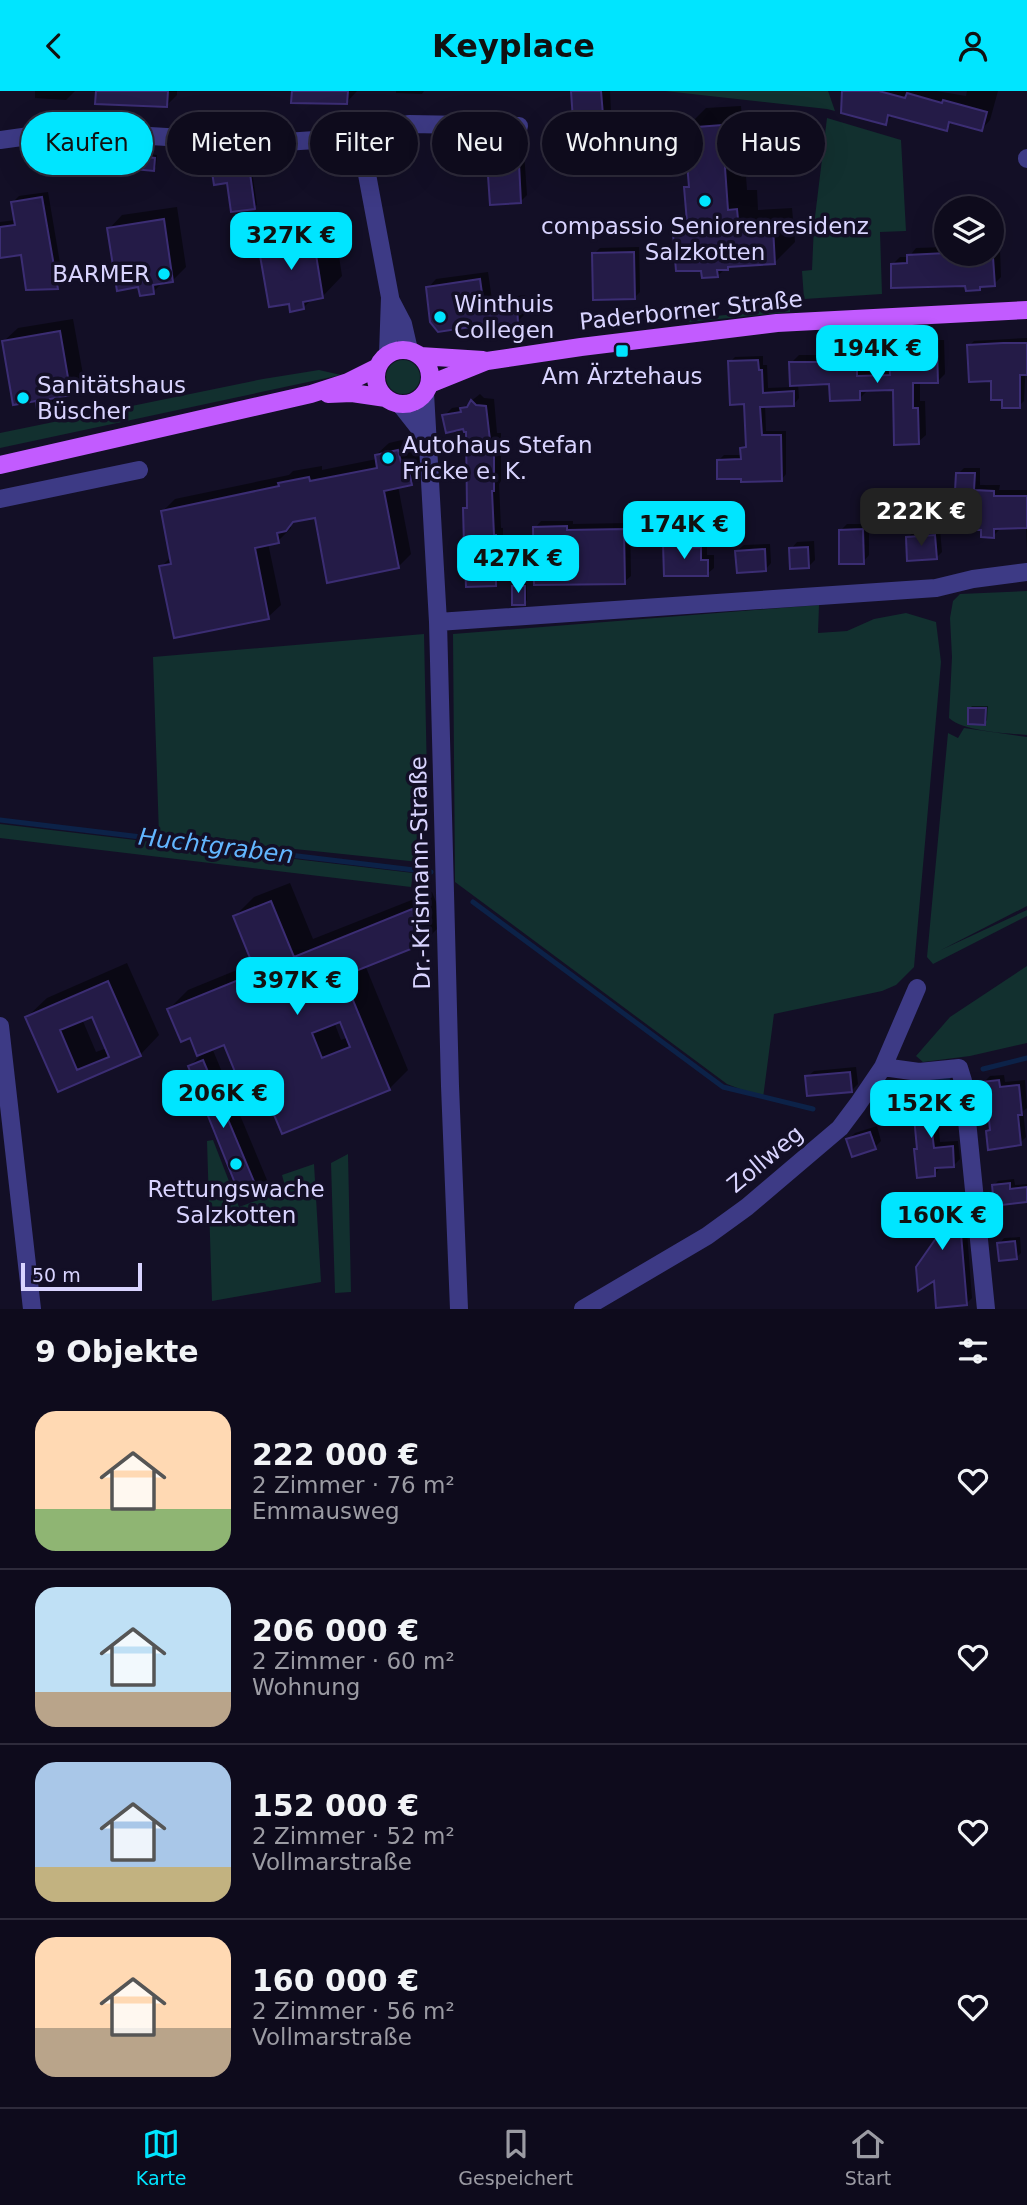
<!DOCTYPE html>
<html lang="de">
<head>
<meta charset="utf-8">
<style>
	body { margin:0; font-family:"DejaVu Sans",sans-serif; background:#1c1929; color:#f1f3f6; height:100vh; display:flex; flex-direction:column; font-size:26px; white-space:nowrap }
	* { box-sizing:border-box; margin:0 }
	p { font-size:23px; color:#9b9ba3 }
	.icon { flex:none; width:38px; height:38px; fill:none; stroke:currentColor; stroke-width:2; stroke-linecap:round; stroke-linejoin:round }
	.map { position:relative; height:1218px; overflow:hidden }
	.panel { display:flex; flex-direction:column; background:#0e0b1c; flex:1 }
	.panel>* { flex:none }
	.top-card { position:absolute; left:21px; top:21px; width:985px; height:63px; display:flex; gap:14px }
	.fabs { position:absolute; left:934px; top:105px; display:grid; gap:14px }
	.fabs a { display:grid; place-items:center; width:70px; height:70px; border-radius:50%; background:#0e0b1c; box-shadow:0 7px 28px #0002,0 0 0 2px #2e2b3b; font-size:35px }
	.scale { position:absolute; left:21px; bottom:18px; width:121px; box-sizing:border-box; padding-left:7px; border:4px solid #d9d4ff; border-top:0; font-size:19px; line-height:24px; white-space:nowrap; color:#d9d4ff; -webkit-text-stroke:5px #130f26; paint-order:stroke }
	.price { position:absolute; translate:-50% -60px; padding:0 16px; border-radius:14px; background:#00e5ff; color:#111; font-size:23px; line-height:46px; filter:drop-shadow(0 2px 4px #0008) }
	.price::after { content:''; position:absolute; left:50%; top:42px; width:21px; height:16px; margin-left:-10px; background:inherit; clip-path:polygon(0 0,100% 0,50% 100%) }
	.price.selected { background:#222; color:#fff }
	ul { padding:0; list-style:none }
	li { display:flex; align-items:center; gap:21px; height:175px; padding:0 35px }
	li+li { border-top:2px solid #2e2b3b }
	li span { display:grid; place-items:center; flex:none; width:196px; height:140px; border-radius:21px; color:#555 }
	li>.icon { margin-inline-start:auto }
	span .icon { width:84px; height:84px; fill:#fffc; stroke-width:1 }
	li b { font-size:30px }
	h2 { display:flex; justify-content:space-between; align-items:center; height:84px; padding:0 35px; font-size:30px }
	.tag { padding:0 24px; border-radius:32px; background:#0e0b1c; box-shadow:0 7px 28px #0002,0 0 0 2px #2e2b3b; font-size:24px; line-height:63px }
	.tag.selected { background:#00e5ff; color:#111 }
	header { display:flex; justify-content:space-between; align-items:center; height:91px; padding:0 35px; background:#00e5ff; color:#111; font-size:32px; font-weight:700 }
	.tab-bar { display:flex; justify-content:space-around; align-items:center; height:98px; border-top:2px solid #2e2b3b; background:#0e0b1c; font-size:19px; color:#9b9ba3 }
	.tab-bar a { display:grid; justify-items:center; gap:4px }
	.tab-bar .selected { color:#00e5ff }
	.map>svg:first-child { display:block }
	.green { fill:#12302f }
	.shadow { fill:#0007; fill-rule:evenodd }
	.lines { fill:none; stroke-linecap:round; stroke-linejoin:round }
	.stream { stroke:#0c2248; stroke-width:5 }
	.building { fill:#241b47; stroke:#3b2d73; stroke-width:2; fill-rule:evenodd }
	.minor { stroke:#3d3a85; stroke-width:18 }
	.major { stroke:#c25bff; stroke-width:18 }
	.poi-dot { fill:#00e5ff; stroke:#130f26; stroke-width:2.5 }
	.labels { text-anchor:middle; dominant-baseline:central; stroke-width:7; stroke-linejoin:round; paint-order:stroke }
	.poi-label { font-size:23px; fill:#d9d4ff; stroke:#130f26 }
	.street-label { font-size:23px; fill:#d9d4ff; stroke:#130f26 }
	.water-label { font-size:24px; font-style:italic; fill:#62b6ff; stroke:#130f26 }
</style>
</head>
<body>
<header><svg class="icon" aria-label="back" viewBox="0 0 24 24"><path d="M15 5l-7 7 7 7"/></svg>Keyplace<svg class="icon" aria-label="person" viewBox="0 0 24 24"><circle cx="12" cy="8" r="4"/><path d="M4 21q1-7 8-7t8 7"/></svg></header>
<div class="map">
<svg width="1027" height="1218" viewBox="0 0 1027 1218">
	<rect width="100%" height="100%" fill="#130f26"/>
	<path class="green" d="M665 0H828L835 20 827 18Z
		M827 27 901 49 906 140 880 141 882 203 804 208 802 180 812 179 814 134Z
		M790 217V221L689 231V228Z
		M386 286a17 17 0 1 1 34 0a17 17 0 1 1-34 0Z
		M319 279 341 284 0 357V342L263 288Z
		M1027 500V644C1006 642 965 641 949 627L952 566 950 527 953 510 960 503Z
		M819 514 818 542 847 540 874 528 906 522 936 531 941 571 914 876 896 894 882 900 774 923 763 1007 727 993 455 791 453 543Z
		M424 543 427 687 418 718 419 771 159 744 153 566Z
		M964 637 1027 646V815L941 859 1027 819V825L933 873 927 866 948 642 958 647Z
		M0 733 413 782 411 796 0 747Z
		M1027 875V952L970 965 923 971 916 965 950 926Z
		M213 1049 239 1116 286 1099 282 1084 314 1073 321 1191 212 1210 207 1050Z
		M348 1063 351 1201 335 1202 331 1072Z"/>
	<path class="shadow" d="M35 0H75L66 9 35 7Z
		M97 0H177V4L167 14Z
		M294 0H357L347 11Z
		M396 0H424L422 3 396 2Z
		M572 0H610L612 41 636 39 637 65 629 73 563 61 572 52H576Z
		M844 0H936L966 5 967 0H998L990 29 982 38 954 30 946 38 893 24 885 32Z
		M741 15 747 99H757L758 119 792 117 795 151 775 171 730 174 717 185 703 179 675 143 689 129 686 97 690 93 686 37 706 17Z
		M523 47 527 104 521 110 488 56 494 49Z
		M107 59 157 64 156 76 153 78 104 62Z
		M251 73 257 114 254 116 228 90 214 81 216 79Z
		M48 101 63 190 57 196 22 162 0 166V131L16 129 13 111 19 105Z
		M177 116 186 176 173 189 163 191 153 201 140 195 109 138 122 124Z
		M333 126 342 185 322 206 313 207 303 217 260 154 280 134Z
		M639 156 640 201 634 207 594 163 600 157Z
		M947 156V163H992V160L1000 159 1001 186 994 193 983 194 979 197 893 173 900 166H909L916 157Z
		M488 181 492 209 525 204V223L517 231H486L428 197 436 188Z
		M73 228 84 289 70 303 61 304 50 315 37 308 4 250 18 237Z
		M1027 247 1024 310 1019 315 1004 307 993 288 969 255 974 250Z
		M934 249H944L945 283 937 291 920 290V310H925L926 344 918 351 895 298 868 299 860 307 831 291 798 293 799 307 794 313 765 314 766 340H786V383L781 389 719 369 724 364H742V357L747 352 745 311 730 271 735 266 763 265V274H767L768 297 792 296 791 272 799 264H864V278L892 277 891 261 899 253 931 252Z
		M480 303 484 307 494 308 497 342H501V390L499 393 501 437H503V485L495 493 466 467 461 455 466 450 465 417 469 413 468 339 444 325 452 317 465 315Z
		M411 347 413 360 420 359 424 380 412 392 398 395 411 463 398 476 316 425 294 429 290 433 291 437 278 450 268 452 281 514 268 526 161 476 171 466 162 421 175 408 289 384 293 380 322 375V379L377 368 376 364 389 352Z
		M964 377H980V394H1000L999 399H1027V459L1026 436H999V439L993 445 983 437 958 383Z
		M541 430H573V433L630 432 631 485 624 491 535 437Z
		M847 433H869V464L863 471 841 439Z
		M940 439 942 461 936 467 908 446 914 441Z
		M671 446H683V451H707V464H714V477L707 483 665 452Z
		M814 450 815 469 808 476 791 458 797 451Z
		M770 453 771 472 765 479 737 460 744 454Z
		M516 493H527V509L524 512 513 496Z
		M972 615H988L987 629 985 632 970 617Z
		M290 792 313 848 432 801 444 831 425 850 365 874 408 979 389 998 261 988 225 952 212 957 267 1089 257 1099 190 975 205 960 169 918 188 899 254 872 235 825 254 806ZM341 928 349 946 341 949 334 931Z
		M127 872 159 944 140 964 59 999 27 926 47 907ZM93 924 107 957 96 961 82 928Z
		M856 976 858 993 851 1000 807 986 814 980Z
		M1004 984 1005 991 1025 989 1027 1017 1023 1020 1026 1046 1020 1052 988 1040 991 1037 988 1007 984 991 990 985Z
		M955 1005 957 1022 951 1028 938 1030 940 1051 958 1050 960 1068 954 1074 941 1075 935 1083 916 1059 919 1056 915 1016 921 1009Z
		M877 1035 881 1050 875 1056 848 1049 855 1042Z
		M1014 1088 1015 1094 1027 1093V1110L993 1095 998 1090Z
		M964 1102 972 1207 966 1213 943 1141 912 1121 918 1115 930 1114 929 1110 936 1104Z
		M1020 1146 1021 1162 1016 1167 999 1153 1004 1147Z"/>
	<g class="lines">
		<path class="stream" d="M0 729 431 781
			M473 811 723 996 813 1018
			M983 978 1027 967
			M879 1005 911 994 948 987"/>
	</g>
	<path class="building" d="M96 0H168L167 16 95 13Z
		M292 0H348L347 13 291 12Z
		M571 0H601L605 48 628 47 630 75 562 79 561 60 575 59Z
		M842 0H879L905 7 907 2 942 12 943 9 987 21 982 40 949 31 947 40 888 24 886 34 841 22Z
		M722 34 728 119 737 118 739 138 773 136 775 173 728 176V179H717L718 186 702 187 701 180H676L673 142 688 143 684 96H689L684 37Z
		M518 53 521 112 490 114 486 55Z
		M102 61 155 67 154 80 101 75Z
		M249 75 255 118 231 121 227 92 214 94 212 81Z
		M42 106 58 198 26 199 21 164 0 167V136L15 134 11 111Z
		M164 128 173 191 153 194 154 203 140 205 138 196 117 200 107 137Z
		M313 145 323 207 303 211 304 218 290 221 289 213 269 216 258 153Z
		M634 161 635 208 593 209 592 162Z
		M947 162 959 163V167L993 166 995 195 980 196V199L966 200 965 195 891 197V173L907 172V164Z
		M480 188 484 217 517 211 518 233 484 238V234L438 241 430 231 426 196Z
		M60 240 71 304 50 308 51 317 37 319 36 310 13 314 2 250Z
		M1003 252H1027V284H1020V317H1002V309H991V290L969 291 967 254Z
		M925 256H937L938 292H913V317H918L919 353 894 354 893 299 860 300V309L830 310 829 293 790 295 789 271H857V285L890 284 889 260 925 259Z
		M758 269 759 279H762L763 302 794 300V315L760 316 762 344H781L782 390 741 391V388H717V369L741 368 740 357 746 356 744 313 730 314 728 270Z
		M471 309 476 314 486 315 490 349H494V400H492L494 444H496V495L466 496 465 469H459V454H464L463 417H467L466 341H464L463 338 446 342 442 324 461 321 460 317 467 316Z
		M398 359 401 371 407 370 412 394 384 400 399 477 327 492 315 427 293 431 286 440 277 442 279 452 255 457 269 528 174 547 159 475 171 473 161 420 279 395 278 392 309 386 310 390 377 377 375 364Z
		M956 382H975L974 399 994 400V405H1027V437L994 438V447L981 446V439H966V436H953Z
		M567 435V439L624 438 625 493 534 494 533 436Z
		M863 438 864 473H839V439Z
		M935 444 937 468 907 470 906 446Z
		M663 452H677L678 457 701 456V469H708V485H664Z
		M808 456 809 477 790 478 789 457Z
		M765 458 766 480 737 482 735 460Z
		M512 495H525V514H512Z
		M968 617H986L985 634 968 633Z
		M271 810 294 866 412 818 426 852 343 885 390 999 282 1043 260 990 242 998 224 954 197 965 190 947 181 951 167 918 256 882 233 825ZM340 931 350 956 322 967 312 942Z
		M108 890 141 965 58 1001 25 926ZM92 926 109 966 77 979 60 939Z
		M203 969 258 1100 241 1107 188 975Z
		M850 981 852 1001 807 1005 805 985Z
		M999 989 1000 996 1019 994 1022 1024H1018L1021 1054 988 1059 986 1040 990 1039 987 1009H984L982 991Z
		M949 1011 951 1030 931 1032 934 1057 953 1055 954 1076 935 1077V1085L917 1087 914 1058H917L913 1015Z
		M870 1041 876 1058 852 1066 846 1048Z
		M1010 1092V1098L1027 1096V1111L994 1115 992 1094Z
		M958 1107 967 1214 936 1217 934 1190 918 1200 916 1176 939 1143 912 1145 910 1121 928 1119V1110Z
		M1015 1150 1017 1168 999 1170 997 1152Z"/>
	<g class="lines">
		<path class="minor" d="M360 46 390 206 388 263
			M0 49 65 40 270 52 360 46 409 33 519 35
			M1027 67V68
			M391 210 403 233 409 259
			M425 302 438 531 450 995 459 1218
			M400 313 426 346
			M0 408 139 379
			M438 531 936 497 973 488 1027 481
			M0 935 32 1218
			M883 976 919 981 959 977 963 990 986 1218
			M583 1218 707 1145 747 1116 840 1037 858 1013 883 976 917 897"/>
		<path class="major" d="M376 286a27 27 0 1 1 54 0a27 27 0 1 1-54 0Z
			M420 265 483 269
			M430 293 487 270 581 256 777 232 1027 219
			M328 303 352 302 386 307
			M0 374 311 303 348 291 378 276"/>
	</g>
	<g class="poi-dot">
		<circle cx="705" cy="110" r="7"/>
		<circle cx="164" cy="183" r="7"/>
		<circle cx="440" cy="226" r="7"/>
		<rect x="615" y="253" width="14" height="14" rx="3.5"/>
		<circle cx="23" cy="307" r="7"/>
		<circle cx="388" cy="367" r="7"/>
		<circle cx="236" cy="1073" r="7"/>
	</g>
	<g class="labels">
		<g class="poi-label">
			<text x="705" y="135">compassio Seniorenresidenz<tspan x="705" dy="26">Salzkotten</tspan></text>
			<text x="150" y="183" text-anchor="end">BARMER</text>
			<text x="454" y="213" text-anchor="start">Winthuis<tspan x="454" dy="26">Collegen</tspan></text>
			<text x="622" y="285">Am Ärztehaus</text>
			<text x="37" y="294" text-anchor="start">Sanitätshaus<tspan x="37" dy="26">Büscher</tspan></text>
			<text x="402" y="354" text-anchor="start">Autohaus Stefan<tspan x="402" dy="26">Fricke e. K.</tspan></text>
			<text x="236" y="1098">Rettungswache<tspan x="236" dy="26">Salzkotten</tspan></text>
		</g>
		<g class="street-label">
			<text transform="translate(691 219) rotate(-6)">Paderborner Straße</text>
			<text transform="translate(420 782) rotate(-91)">Dr.-Krismann-Straße</text>
			<text transform="translate(765 1068) rotate(-40)">Zollweg</text>
		</g>
		<g class="water-label">
			<text transform="translate(216 755) rotate(7)">Huchtgraben</text>
		</g>
	</g>
</svg>
<div class="fabs">
<a><svg class="icon" aria-label="layers" viewBox="0 0 24 24"><path d="M12 4l9 5-9 5-9-5zM3 14l9 5 9-5"/></svg></a>
</div>
<div class="scale">50 m</div>
<b class="price" style="left:291px;top:181px">327K €</b>
<b class="price" style="left:877px;top:294px">194K €</b>
<b class="price selected" style="left:921px;top:457px">222K €</b>
<b class="price" style="left:684px;top:470px">174K €</b>
<b class="price" style="left:518px;top:504px">427K €</b>
<b class="price" style="left:297px;top:926px">397K €</b>
<b class="price" style="left:223px;top:1039px">206K €</b>
<b class="price" style="left:931px;top:1049px">152K €</b>
<b class="price" style="left:942px;top:1161px">160K €</b>
<div class="top-card">
<a class="tag selected">Kaufen</a>
<a class="tag">Mieten</a>
<a class="tag">Filter</a>
<a class="tag">Neu</a>
<a class="tag">Wohnung</a>
<a class="tag">Haus</a>
</div>
</div>
<section class="panel">
<h2>9 Objekte<svg class="icon" aria-label="filters" viewBox="0 0 24 24"><path d="M4 7h16M4 17h16"/><circle cx="9" cy="7" r="2"/><circle cx="15" cy="17" r="2"/></svg></h2>
<ul>
<li><span style="background:linear-gradient(#ffd9b3 70%,#8fb573 0)"><svg class="icon" aria-label="home" viewBox="0 0 24 24"><path d="M3 11l9-7 9 7M6 9v11h12V9"/></svg></span><div><b>222 000 €</b><p>2 Zimmer · 76 m²</p><p>Emmausweg</p></div><svg class="icon" aria-label="heart" viewBox="0 0 24 24"><path d="M12 20l-8-8c-3-5 5-10 8-4 3-6 11-1 8 4z"/></svg></li>
<li><span style="background:linear-gradient(#bfe0f5 75%,#b9a48a 0)"><svg class="icon" aria-label="home" viewBox="0 0 24 24"><path d="M3 11l9-7 9 7M6 9v11h12V9"/></svg></span><div><b>206 000 €</b><p>2 Zimmer · 60 m²</p><p>Wohnung</p></div><svg class="icon" aria-label="heart" viewBox="0 0 24 24"><path d="M12 20l-8-8c-3-5 5-10 8-4 3-6 11-1 8 4z"/></svg></li>
<li><span style="background:linear-gradient(#a9c7e8 75%,#c2b280 0)"><svg class="icon" aria-label="home" viewBox="0 0 24 24"><path d="M3 11l9-7 9 7M6 9v11h12V9"/></svg></span><div><b>152 000 €</b><p>2 Zimmer · 52 m²</p><p>Vollmarstraße</p></div><svg class="icon" aria-label="heart" viewBox="0 0 24 24"><path d="M12 20l-8-8c-3-5 5-10 8-4 3-6 11-1 8 4z"/></svg></li>
<li><span style="background:linear-gradient(#ffd9b3 65%,#b9a48a 0)"><svg class="icon" aria-label="home" viewBox="0 0 24 24"><path d="M3 11l9-7 9 7M6 9v11h12V9"/></svg></span><div><b>160 000 €</b><p>2 Zimmer · 56 m²</p><p>Vollmarstraße</p></div><svg class="icon" aria-label="heart" viewBox="0 0 24 24"><path d="M12 20l-8-8c-3-5 5-10 8-4 3-6 11-1 8 4z"/></svg></li>
</ul>
</section>
<nav class="tab-bar">
<a class="selected"><svg class="icon" aria-label="map" viewBox="0 0 24 24"><path d="M3 6l6-2 6 2 6-2v14l-6 2-6-2-6 2zM9 4v14M15 6v14"/></svg>Karte</a>
<a><svg class="icon" aria-label="saved" viewBox="0 0 24 24"><path d="M7 4h10v16l-5-4-5 4z"/></svg>Gespeichert</a>
<a><svg class="icon" aria-label="home" viewBox="0 0 24 24"><path d="M3 11l9-7 9 7M6 9v11h12V9"/></svg>Start</a>
</nav>
</body>
</html>
